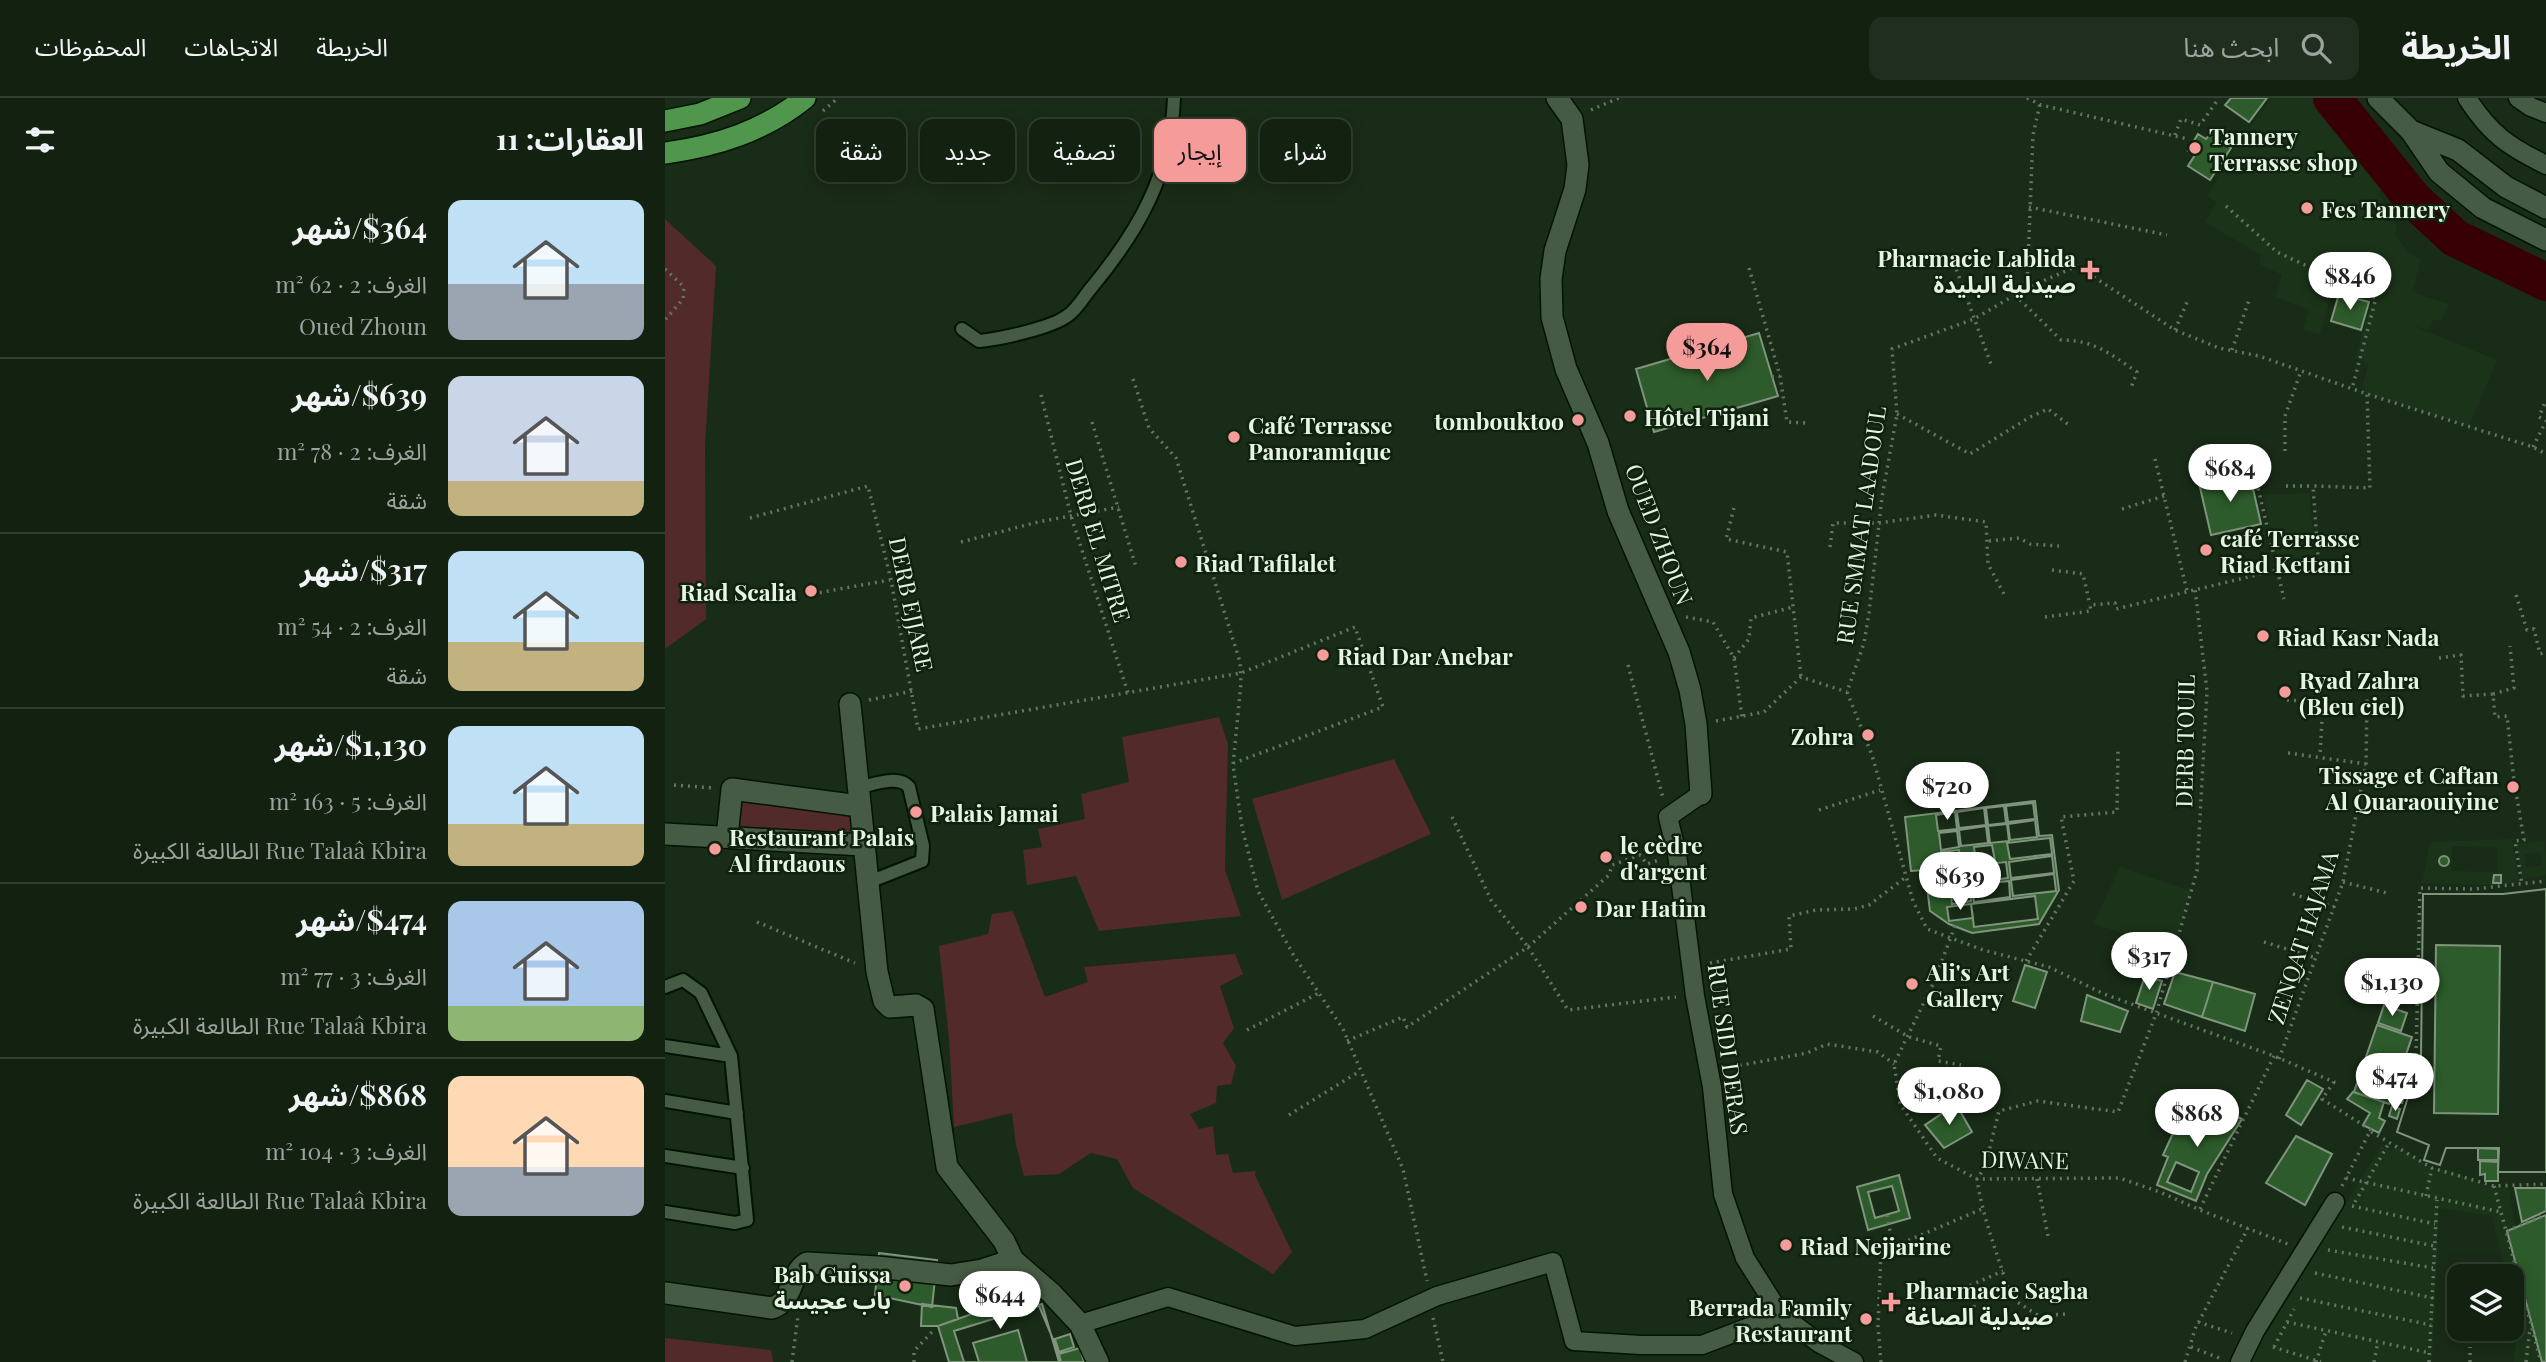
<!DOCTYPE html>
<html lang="ar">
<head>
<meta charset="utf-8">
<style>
	body { margin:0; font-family:"Playfair Display","Noto Sans Arabic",serif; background:#202e1f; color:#f1f3f6; direction:rtl; height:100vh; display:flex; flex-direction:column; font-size:26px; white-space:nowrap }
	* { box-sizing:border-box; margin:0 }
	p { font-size:23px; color:#9da39f }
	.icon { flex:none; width:38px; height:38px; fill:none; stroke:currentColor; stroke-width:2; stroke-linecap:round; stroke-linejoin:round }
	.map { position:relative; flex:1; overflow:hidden; direction:ltr }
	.panel { display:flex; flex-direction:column; background:#132111; width:665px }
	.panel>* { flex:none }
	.top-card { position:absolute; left:21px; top:21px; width:665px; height:63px; direction:rtl; display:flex; gap:14px }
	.controls { position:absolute; left:1782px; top:1166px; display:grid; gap:14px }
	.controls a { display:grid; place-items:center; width:77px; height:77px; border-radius:14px; background:#132111; box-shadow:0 4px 18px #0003,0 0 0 2px #323e31; font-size:35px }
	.price { position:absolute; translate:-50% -60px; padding:0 16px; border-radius:24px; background:#fff; color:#222; font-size:23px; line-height:46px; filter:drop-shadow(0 2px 4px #0008) }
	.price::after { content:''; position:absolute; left:50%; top:42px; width:21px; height:16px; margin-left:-10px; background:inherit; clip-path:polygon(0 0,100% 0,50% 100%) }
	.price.current { background:#f59b99; color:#111 }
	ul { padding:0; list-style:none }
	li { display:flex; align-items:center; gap:21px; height:175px; padding:0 21px }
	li+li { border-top:2px solid #323e31 }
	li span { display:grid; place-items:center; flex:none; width:196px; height:140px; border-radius:14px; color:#555 }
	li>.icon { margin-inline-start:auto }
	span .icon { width:84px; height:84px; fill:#fffc; stroke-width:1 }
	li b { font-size:30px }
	h2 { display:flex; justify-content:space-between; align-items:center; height:84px; padding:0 21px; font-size:30px }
	.pill { padding:0 24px; border-radius:14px; background:#132111; box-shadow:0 4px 18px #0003,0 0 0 2px #323e31; font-size:24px; line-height:63px }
	.pill.current { background:#f59b99; color:#111 }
	header { display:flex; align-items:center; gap:42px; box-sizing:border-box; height:98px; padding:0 35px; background:#132111; border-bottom:2px solid #323e31 }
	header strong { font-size:33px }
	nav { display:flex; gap:38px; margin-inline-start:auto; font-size:24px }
	.search { width:490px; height:63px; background:#202e1f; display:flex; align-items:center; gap:18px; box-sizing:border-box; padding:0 24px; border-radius:14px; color:#9da39f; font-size:26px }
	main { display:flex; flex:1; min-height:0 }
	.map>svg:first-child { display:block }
	.built { fill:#1b3419; fill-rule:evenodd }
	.green { fill:#512a29 }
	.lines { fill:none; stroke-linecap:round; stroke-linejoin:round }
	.river { stroke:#370004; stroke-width:38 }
	.building { fill:#2d5b2b; stroke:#7e957c; stroke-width:2; fill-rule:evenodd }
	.service-casing { stroke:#031403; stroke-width:16 }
	.pedestrian-casing { stroke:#031403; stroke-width:21 }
	.minor-casing { stroke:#031403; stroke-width:24 }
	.primary-casing { stroke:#031403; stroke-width:24 }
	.path { stroke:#647563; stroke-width:3.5; stroke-dasharray:2 5; stroke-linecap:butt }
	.service { stroke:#465b44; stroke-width:12 }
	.pedestrian { stroke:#465b44; stroke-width:18 }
	.minor { stroke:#465b44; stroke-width:21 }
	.primary { stroke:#50964c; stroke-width:21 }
	.poi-dot { fill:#f59b99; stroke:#0f220e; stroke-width:2.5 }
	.labels { text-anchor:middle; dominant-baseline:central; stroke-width:5; stroke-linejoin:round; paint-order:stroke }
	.poi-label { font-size:23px; font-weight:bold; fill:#e6f3e5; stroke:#0f220e; text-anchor:start }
	.street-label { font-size:23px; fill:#e6f3e5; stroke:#0f220e }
</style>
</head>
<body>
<header>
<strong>الخريطة</strong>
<div class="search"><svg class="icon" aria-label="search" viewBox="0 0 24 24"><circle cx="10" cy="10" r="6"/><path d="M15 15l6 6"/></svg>ابحث هنا</div>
<nav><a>الخريطة</a><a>الاتجاهات</a><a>المحفوظات</a></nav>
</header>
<main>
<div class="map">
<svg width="1881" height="1264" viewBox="0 0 1881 1264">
	<rect width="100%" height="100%" fill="#192c17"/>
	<path class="built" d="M1606 0H1655L1709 61 1701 68 1721 86 1713 94 1732 127 1730 137 1745 156 1756 161 1747 194 1783 206 1777 223 1767 221 1763 232 1743 226 1832 262 1804 328 1696 294 1704 263 1703 265 1690 260 1707 204 1667 193 1655 236 1638 232 1644 212 1611 199 1617 177 1594 166 1596 157 1540 124 1552 104 1542 98 1545 94 1568 53Z
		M1645 395 1650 466H1614L1598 397Z
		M1847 741 1854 784 1834 787 1757 785 1765 744ZM1787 748 1832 749V774L1786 773Z
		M1880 742 1881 777 1857 781 1851 747ZM1875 754 1877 767 1861 770 1859 757Z
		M1455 769 1526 793 1509 851 1428 826Z
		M1731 1047 1766 1069 1787 1073 1821 1088 1844 1089 1849 1123 1881 1240V1264H1848L1854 1228 1846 1199V1178H1841L1827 1118 1774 1110 1767 1264H1584L1716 1048 1726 1053Z"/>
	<path class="green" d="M0 121 51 168 40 348 41 521 0 551Z
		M554 619 563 646 560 772 576 818 434 833 411 778 362 787 358 752 377 749 373 731 420 721 416 696 464 684 457 639Z
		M729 661 766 736 617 802 587 701Z
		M68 690 203 707 207 745 64 736Z
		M348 813 380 899 423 884 419 869 570 856 578 876 555 888 569 930 558 945 571 968 566 986 552 988 551 1005 525 1016 534 1031 548 1028 551 1057 563 1056 568 1075 591 1073 590 1077 627 1154 608 1176 468 1090 452 1061 426 1055 394 1076 359 1078 351 1047 347 1015 289 1029 284 941 274 848 323 836 327 816Z
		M0 1240 106 1252 108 1264H0Z"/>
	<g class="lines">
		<path class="river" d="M1667 0 1748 101 1790 140 1881 184"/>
	</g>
	<path class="building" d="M1566 0H1602L1584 24 1560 7Z
		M1533 36 1541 41 1545 36 1566 50 1545 82 1523 68 1530 57 1523 53Z
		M1674 196 1704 204 1696 232 1666 223Z
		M1094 235 1113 298 989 334 971 271Z
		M1585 377 1596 426 1546 437 1534 385Z
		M1370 703 1374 738 1387 737 1394 792 1374 826 1307 835 1284 826 1265 813 1260 772 1246 773 1240 719ZM1294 752 1296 767 1278 770 1276 754ZM1370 798 1373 821 1309 829 1306 806Z
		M1368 705 1370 721 1343 724 1341 708Z
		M1339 708 1341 725 1323 727 1321 710Z
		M1319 710 1321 727 1294 730 1292 714Z
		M1290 714 1292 731 1273 733 1271 717Z
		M1370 722 1372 739 1345 742 1343 726Z
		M1342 726 1344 743 1325 745 1323 728Z
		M1321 728 1323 745 1296 748 1294 732Z
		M1292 733 1294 749 1276 752 1274 735Z
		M1385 740 1387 756 1345 761 1342 745Z
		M1327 747 1330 763 1311 766 1309 749Z
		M1387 758 1389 775 1346 780 1344 764Z
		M1774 763a5 5 0 1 1 10 0a5 5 0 1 1-10 0Z
		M1341 764 1343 780 1306 785 1304 768Z
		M1302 769 1303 785 1285 788 1283 771Z
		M1389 776 1391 793 1348 798 1346 782Z
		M1829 777H1836V785H1828Z
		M1344 783 1345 799 1309 804 1306 787Z
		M1304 787 1306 803 1287 806 1285 789Z
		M1881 791V1074H1833L1834 1050H1781L1775 1067 1759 1062 1764 1047 1732 1034 1756 958 1758 796H1838ZM1771 847 1835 848 1833 1016 1769 1015Z
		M1881 791V1074H1833L1834 1050H1781L1775 1067 1759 1062 1764 1047 1732 1034 1756 958 1758 796H1838Z
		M1306 806 1308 820 1284 823 1282 809Z
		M1360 867 1382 874 1370 910 1348 903Z
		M1510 874 1548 884 1537 919 1499 906Z
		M1480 878 1497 883 1488 911 1471 905Z
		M1548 884 1590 896 1580 933 1537 919Z
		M1422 897 1463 913 1455 934 1416 923Z
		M1719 907 1742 915 1736 933 1713 925Z
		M1712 927 1747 939 1724 1006 1689 994ZM1707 964 1729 972 1720 998 1698 991Z
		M1642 982 1658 991 1636 1027 1621 1017Z
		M1732 993 1740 995 1737 1005 1729 1003Z
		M1688 994 1719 1004 1714 1020 1720 1023 1714 1035 1698 1027 1705 1015 1682 1001Z
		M1533 1001 1577 1021 1542 1076 1531 1103 1492 1087 1503 1059 1498 1057 1510 1031 1518 1034ZM1511 1064 1534 1074 1526 1094 1502 1084Z
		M1291 1006 1307 1034 1279 1050 1260 1027Z
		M1727 1008 1735 1011 1732 1021 1724 1018Z
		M1631 1038 1667 1056 1640 1107 1601 1085Z
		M1813 1050 1833 1051V1062H1813Z
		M1815 1063 1833 1064V1083H1820V1076L1815 1077Z
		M1234 1077 1245 1120 1203 1132 1192 1089ZM1227 1088 1234 1113 1210 1120 1203 1094Z
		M1850 1090H1881V1113L1857 1124Z
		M1881 1117V1264H1877L1842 1133Z
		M214 1155 272 1162 267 1209 210 1197Z
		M344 1183 350 1201 369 1196 388 1241 395 1264H284L273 1228 315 1213 313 1192Z
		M257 1206 291 1210 293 1221 273 1228H256Z
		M377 1206 394 1264H362L353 1232 308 1245 314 1264H299L289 1233Z
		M405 1236 409 1249 394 1254 390 1241Z
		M415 1250 419 1264H396L394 1256Z"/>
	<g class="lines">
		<g class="service-casing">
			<path id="service" d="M297 231 314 243C335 241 386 230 402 218 412 212 419 198 427 189 474 132 506 76 509 0
				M192 690C207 687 233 676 244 689L258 748 257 763 204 784
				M0 889 18 882 36 895 66 958 82 1122 70 1125 0 1114
				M0 948 66 958
				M0 1003 72 1015
				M0 1058 78 1070"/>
		</g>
		<g class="pedestrian-casing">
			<path id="pedestrian" d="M1802 0C1825 36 1843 48 1881 67
				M1853 0 1866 9 1881 15
				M1036 696 1003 719 1012 756 1030 898 1047 989 1058 1096 1080 1160 1116 1217 1154 1245 1189 1264
				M415 1226 503 1199 630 1238 700 1231 772 1198 888 1164 909 1243 976 1247H1037L1116 1217
				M1575 1264 1590 1233 1670 1104"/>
		</g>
		<g class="minor-casing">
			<path id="minor" d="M892 0 907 21 913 67 910 91 890 153 886 181 887 219 901 271 933 345 953 413 1014 554 1025 592 1031 626 1036 696
				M1713 0 1746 33 1774 74 1818 110 1881 142
				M1746 33 1793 52 1841 89 1881 110
				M185 606 212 874 219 903 225 909 251 907 258 911 282 1069 339 1143 348 1162 386 1195 415 1226 433 1264
				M0 736 198 747
				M62 739 67 691 194 708
				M0 1195 107 1210C129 1203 124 1176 142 1165L212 1169 286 1177 317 1172 348 1162"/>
		</g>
		<g class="primary-casing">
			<path id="primary" d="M0 23 35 16 75 0
				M0 55C52 48 99 33 140 0"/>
		</g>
		<path class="path" d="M1362 0 1376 7 1523 41
			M926 12 954 0
			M158 13 173 0
			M1510 37 1516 21 1535 27 1554 0
			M1561 108 1612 154 1711 200 1687 291
			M1364 109 1502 137
			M1263 164 1289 165 1317 158
			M1289 165 1327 269
			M1084 170 1115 278 1122 324 1142 325
			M0 171 19 189 18 201 0 222
			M1362 190 1368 37 1375 6
			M1350 197 1396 242C1430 242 1445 256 1472 274L1465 292
			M1510 232 1522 204
			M1567 252 1584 202
			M1107 279 1115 278
			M468 281 484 330 511 360 575 564 576 585 568 667 577 729 593 793 629 858 678 931 738 1071 762 1183
			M376 297 406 418 463 595
			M1232 316 1305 356 1365 319 1383 311 1404 327
			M427 324 471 469
			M1868 349 1881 323 1874 319 1881 302
			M1620 353V318L1636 273
			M1490 361 1522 493
			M1590 377 1619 501
			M1621 388H1648
			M1069 410 1061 441 1122 454 1136 579
			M1457 411 1499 398
			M85 420 203 388 226 482 253 631 576 575 690 529 718 609 569 665
			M1324 443 1354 440 1365 446 1394 448
			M296 444 373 424 454 409
			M1165 449 1168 425H1214L1271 417 1321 424 1323 466 1339 496
			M1387 472 1418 476 1425 507
			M141 497 225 482
			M1851 497 1862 532 1869 531 1875 556 1881 554
			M1021 519 1048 524 1069 560 1077 619
			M1380 519 1426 513 1425 507 1450 505 1451 511 1612 472 1654 473 1648 388 1705 390 1702 296
			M1069 560 1084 541 1086 520 1128 509
			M1774 560 1796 557 1798 598 1828 596 1830 619 1842 618 1849 683 1859 742 1850 743 1857 787
			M963 567 998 700
			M1828 596 1849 590 1845 548
			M204 602 248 593
			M1622 602 1658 604 1655 658
			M1051 623 1099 614 1136 579 1182 594
			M1623 655 1701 666
			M9 687 48 690
			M1154 712 1215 692
			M787 719 826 802 863 849
			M1678 784 1722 795
			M1628 796 1669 809
			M92 824 190 865
			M1290 828 1269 884 1229 966 1235 1006 1272 1060 1312 1081 1454 1080 1495 1094 1535 1112 1623 1146
			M1599 844 1651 860
			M863 849 903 912 1011 899
			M1361 863 1409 783 1396 719 1452 714 1453 652
			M1045 865 1126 851 1124 818 1151 812 1189 811 1204 807 1241 779
			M1208 918 1244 939 1276 948 1273 963 1296 967
			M582 932 654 895
			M682 943 738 919 742 929 863 849 944 777 947 767 975 757 982 766 994 762
			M1751 957 1755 790 1809 791 1881 783
			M1614 961 1678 784 1701 666 1702 601
			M1061 970 1142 955 1162 946 1213 954 1229 966
			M624 1017 695 973
			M1706 1032 1657 1001 1669 984 1609 958 1439 896 1384 869 1318 852 1262 831 1248 803 1207 657 1182 594 1199 545 1204 515 1217 399 1232 316 1227 251 1309 221 1362 190 1412 168 1510 232 1554 250 1594 258 1702 296 1868 349 1881 356
			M1681 1080 1836 1114
			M1372 1081 1383 1138
			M1677 1088 1705 1033 1767 1070 1829 1088 1881 1086
			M1829 1088 1876 1264
			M1761 1098 1767 1070
			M1690 1104 1724 1045
			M1687 1108 1770 1126
			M1535 1111 1609 958
			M1222 1117 1228 1149
			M1677 1129 1769 1148
			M1842 1133 1881 1117
			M1663 1152 1768 1170
			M1650 1175 1768 1200
			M1635 1200 1766 1227
			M1309 1209 1306 1187 1338 1173
			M1400 1216 1374 1218 1346 1200C1334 1160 1318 1122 1312 1081L1320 1069 1334 1013 1373 1003 1453 1014 1491 916 1532 773 1542 593 1530 491
			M768 1220 778 1264
			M1533 1224 1567 1235
			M1622 1224 1765 1255
			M1526 1249 1557 1261
			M1608 1249 1656 1264
			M1609 1249 1629 1211
			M127 1264 133 1218
			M249 1264V1253L267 1234
			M1216 1264 1213 1228 1216 1154 1317 1111
			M1520 1264 1530 1231 1583 1130
			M1651 1264 1661 1233
			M1709 1264 1713 1244
			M1764 1264 1772 1102
			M1805 1264V1249
			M1861 1264 1865 1231"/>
		<use href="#service" class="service"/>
		<use href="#pedestrian" class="pedestrian"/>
		<use href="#minor" class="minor"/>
		<use href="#primary" class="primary"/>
	</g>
	<g class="poi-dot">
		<circle cx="1530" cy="50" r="7"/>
		<circle cx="1642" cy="110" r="7"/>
		<path d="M1421.5 161.5h7v7h7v7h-7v7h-7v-7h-7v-7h7z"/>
		<circle cx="965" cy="318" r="7"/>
		<circle cx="913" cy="322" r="7"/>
		<circle cx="569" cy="339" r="7"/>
		<circle cx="1541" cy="452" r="7"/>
		<circle cx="516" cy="464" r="7"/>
		<circle cx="146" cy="493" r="7"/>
		<circle cx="1598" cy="538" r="7"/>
		<circle cx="658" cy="557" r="7"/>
		<circle cx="1620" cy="594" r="7"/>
		<circle cx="1203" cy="637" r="7"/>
		<circle cx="1848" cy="689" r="7"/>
		<circle cx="251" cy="714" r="7"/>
		<circle cx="50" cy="751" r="7"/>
		<circle cx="941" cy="759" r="7"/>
		<circle cx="916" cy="809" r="7"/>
		<circle cx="1247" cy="886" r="7"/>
		<circle cx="1121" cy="1147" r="7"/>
		<circle cx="240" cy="1188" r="7"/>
		<path d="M1222.5 1193.5h7v7h7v7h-7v7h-7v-7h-7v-7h7z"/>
		<circle cx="1201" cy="1221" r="7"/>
	</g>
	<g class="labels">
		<g class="poi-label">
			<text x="1544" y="37">Tannery<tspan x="1544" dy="26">Terrasse shop</tspan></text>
			<text x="1656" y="110">Fes Tannery</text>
			<text x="1411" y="159" text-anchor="end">Pharmacie Lablida<tspan x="1411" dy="26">صيدلية البليدة</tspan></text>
			<text x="979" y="318">Hôtel Tijani</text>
			<text x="899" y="322" text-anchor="end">tombouktoo</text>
			<text x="583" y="326">Café Terrasse<tspan x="583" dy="26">Panoramique</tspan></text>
			<text x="1555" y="439">café Terrasse<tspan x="1555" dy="26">Riad Kettani</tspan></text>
			<text x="530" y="464">Riad Tafilalet</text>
			<text x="132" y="493" text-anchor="end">Riad Scalia</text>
			<text x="1612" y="538">Riad Kasr Nada</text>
			<text x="672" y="557">Riad Dar Anebar</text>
			<text x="1634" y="581">Ryad Zahra<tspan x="1634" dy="26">(Bleu ciel)</tspan></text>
			<text x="1189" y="637" text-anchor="end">Zohra</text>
			<text x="1834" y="676" text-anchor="end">Tissage et Caftan<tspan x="1834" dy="26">Al Quaraouiyine</tspan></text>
			<text x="265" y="714">Palais Jamai</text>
			<text x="64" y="738">Restaurant Palais<tspan x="64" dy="26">Al firdaous</tspan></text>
			<text x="955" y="746">le cèdre<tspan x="955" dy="26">d'argent</tspan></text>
			<text x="930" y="809">Dar Hatim</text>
			<text x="1261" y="873">Ali's Art<tspan x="1261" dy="26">Gallery</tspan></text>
			<text x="1135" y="1147">Riad Nejjarine</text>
			<text x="226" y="1175" text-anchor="end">Bab Guissa<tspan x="226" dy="26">باب عجيسة</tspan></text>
			<text x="1240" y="1191">Pharmacie Sagha<tspan x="1240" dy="26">صيدلية الصاغة</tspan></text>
			<text x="1187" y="1208" text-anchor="end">Berrada Family<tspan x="1187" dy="26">Restaurant</tspan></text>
		</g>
		<g class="street-label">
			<text transform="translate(1195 427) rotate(-82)">RUE SMMAT LAADOUL</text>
			<text transform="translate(995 436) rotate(69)">OUED ZHOUN</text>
			<text transform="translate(434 442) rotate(73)">DERB EL MITRE</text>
			<text transform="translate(247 506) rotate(78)">DERB EJJARE</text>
			<text transform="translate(1519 643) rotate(-89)">DERB TOUIL</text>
			<text transform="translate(1637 839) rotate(-72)">ZENQAT HAJAMA</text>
			<text transform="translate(1064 951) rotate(82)">RUE SIDI DERAS</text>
			<text transform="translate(1360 1061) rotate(1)">DIWANE</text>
		</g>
	</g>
</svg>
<div class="controls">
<a><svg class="icon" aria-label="layers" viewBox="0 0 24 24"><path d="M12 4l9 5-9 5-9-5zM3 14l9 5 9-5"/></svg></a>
</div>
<b class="price" style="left:1685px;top:214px">$846</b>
<b class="price current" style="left:1042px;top:285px">$364</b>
<b class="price" style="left:1565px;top:406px">$684</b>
<b class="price" style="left:1282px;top:724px">$720</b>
<b class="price" style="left:1295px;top:814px">$639</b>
<b class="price" style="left:1484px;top:894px">$317</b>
<b class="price" style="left:1727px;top:920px">$1,130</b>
<b class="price" style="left:1730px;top:1015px">$474</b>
<b class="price" style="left:1284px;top:1029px">$1,080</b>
<b class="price" style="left:1532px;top:1051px">$868</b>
<b class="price" style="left:335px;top:1233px">$644</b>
<div class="top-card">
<a class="pill">شراء</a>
<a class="pill current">إيجار</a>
<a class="pill">تصفية</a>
<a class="pill">جديد</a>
<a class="pill">شقة</a>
</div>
</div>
<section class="panel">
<h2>العقارات: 11<svg class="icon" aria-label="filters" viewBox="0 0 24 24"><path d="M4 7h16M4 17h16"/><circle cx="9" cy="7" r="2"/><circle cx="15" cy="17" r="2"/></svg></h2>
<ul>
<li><span style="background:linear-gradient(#bfe0f5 60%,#9aa5b1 0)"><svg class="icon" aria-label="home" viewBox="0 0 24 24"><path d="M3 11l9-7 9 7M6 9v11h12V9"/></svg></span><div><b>$364/شهر</b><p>الغرف: 2 · 62 m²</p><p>Oued Zhoun</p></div></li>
<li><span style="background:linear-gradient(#c9d6e8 75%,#c2b280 0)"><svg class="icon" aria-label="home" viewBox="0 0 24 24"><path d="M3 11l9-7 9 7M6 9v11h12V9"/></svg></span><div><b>$639/شهر</b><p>الغرف: 2 · 78 m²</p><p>شقة</p></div></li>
<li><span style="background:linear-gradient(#bfe0f5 65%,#c2b280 0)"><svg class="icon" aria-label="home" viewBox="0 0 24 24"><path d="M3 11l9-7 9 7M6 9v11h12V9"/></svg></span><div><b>$317/شهر</b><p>الغرف: 2 · 54 m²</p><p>شقة</p></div></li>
<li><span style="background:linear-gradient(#bfe0f5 70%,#c2b280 0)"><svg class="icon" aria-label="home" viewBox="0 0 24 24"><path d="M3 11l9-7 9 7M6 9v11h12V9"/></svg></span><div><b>$1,130/شهر</b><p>الغرف: 5 · 163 m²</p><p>Rue Talaâ Kbira الطالعة الكبيرة</p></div></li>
<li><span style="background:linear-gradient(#a9c7e8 75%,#8fb573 0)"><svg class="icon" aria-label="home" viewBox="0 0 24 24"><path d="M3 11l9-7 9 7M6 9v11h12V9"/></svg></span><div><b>$474/شهر</b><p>الغرف: 3 · 77 m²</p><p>Rue Talaâ Kbira الطالعة الكبيرة</p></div></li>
<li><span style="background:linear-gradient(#ffd9b3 65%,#9aa5b1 0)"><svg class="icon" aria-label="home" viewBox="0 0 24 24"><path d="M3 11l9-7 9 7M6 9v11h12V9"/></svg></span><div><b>$868/شهر</b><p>الغرف: 3 · 104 m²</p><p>Rue Talaâ Kbira الطالعة الكبيرة</p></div></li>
</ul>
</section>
</main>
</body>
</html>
